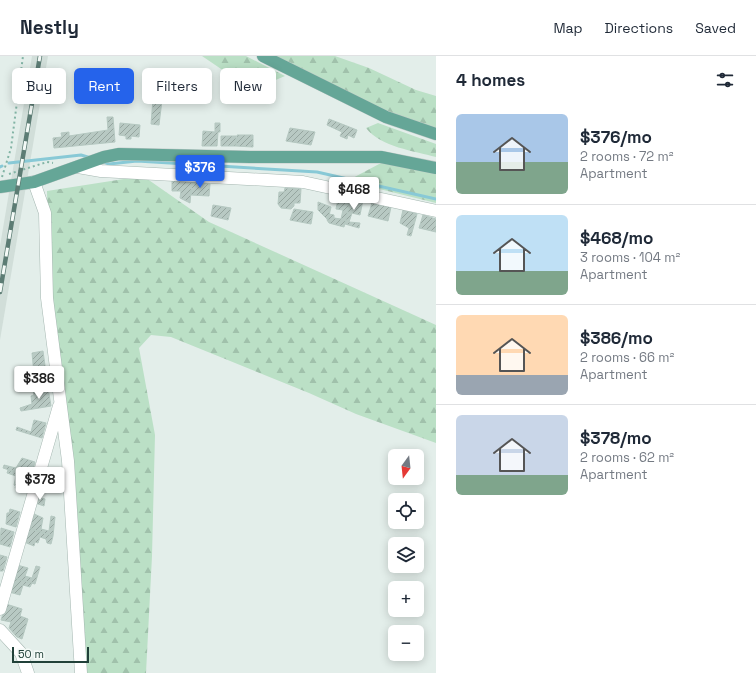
<!DOCTYPE html>
<html lang="en">
<head>
<meta charset="utf-8">
<style>
	body { margin:0; font-family:"Space Grotesk",sans-serif; background:#f2f2f3; color:#1f2937; height:100vh; display:flex; flex-direction:column; font-size:15px; white-space:nowrap }
	* { box-sizing:border-box; margin:0 }
	p { font-size:13px; color:#747a83 }
	.icon { flex:none; width:22px; height:22px; fill:none; stroke:currentColor; stroke-width:2; stroke-linecap:round; stroke-linejoin:round }
	.map { position:relative; flex:1; overflow:hidden }
	.drawer { display:flex; flex-direction:column; background:#fff; width:320px }
	.drawer>* { flex:none }
	.hud { position:absolute; left:12px; top:12px; width:364px; height:36px; display:flex; gap:8px }
	.needle { width:26px; rotate:195deg }
	.fabs { position:absolute; left:388px; top:393px; display:grid; gap:8px }
	.fabs a { display:grid; place-items:center; width:36px; height:36px; border-radius:6px; background:#fff; box-shadow:0 2px 10px #0003; font-size:20px }
	.scale { position:absolute; left:12px; bottom:10px; width:77px; box-sizing:border-box; padding-left:4px; border:2px solid #214139; border-top:0; font-size:11px; line-height:14px; white-space:nowrap; color:#214139; -webkit-text-stroke:3px #f4faf7; paint-order:stroke }
	.price { position:absolute; translate:-50% -34px; padding:0 9px; border-radius:4px; background:#fff; color:#222; font-size:13px; line-height:26px; filter:drop-shadow(0 1px 2px #0008) }
	.price::after { content:''; position:absolute; left:50%; top:24px; width:12px; height:9px; margin-left:-6px; background:inherit; clip-path:polygon(0 0,100% 0,50% 100%) }
	.price.active { background:#2563eb; color:#fff }
	ul { padding:0; list-style:none }
	li { display:flex; align-items:center; gap:12px; height:100px; padding:0 20px }
	li+li { border-top:1px solid #e0e1e3 }
	li span { display:grid; place-items:center; flex:none; width:112px; height:80px; border-radius:6px; color:#555 }
	li>.icon { margin-inline-start:auto }
	span .icon { width:48px; height:48px; fill:#fffc; stroke-width:1 }
	li b { font-size:17px }
	h2 { display:flex; justify-content:space-between; align-items:center; height:48px; padding:0 20px; font-size:17px }
	.chip { padding:0 14px; border-radius:6px; background:#fff; box-shadow:0 2px 10px #0003; font-size:14px; line-height:36px }
	.chip.active { background:#2563eb; color:#fff }
	header { display:flex; align-items:center; gap:24px; box-sizing:border-box; height:56px; padding:0 20px; background:#fff; border-bottom:1px solid #e0e1e3 }
	header strong { font-size:19px }
	nav { display:flex; gap:22px; margin-inline-start:auto; font-size:14px }
	main { display:flex; flex:1; min-height:0 }
	.map>svg:first-child { display:block }
	.built { fill:#d1ded9 }
	.forest { fill:url(#forest-firs) }
	.lines { fill:none; stroke-linecap:round; stroke-linejoin:round }
	.stream { stroke:#88c9d6; stroke-width:3 }
	.building { fill:url(#building-hatch); stroke:#b5c8c1 }
	.minor-casing { stroke:#a5b7b1; stroke-width:13 }
	.major-casing { stroke:#c1cac8; stroke-width:13 }
	.path { stroke:#82b4a5; stroke-width:2; stroke-dasharray:2 3; stroke-linecap:butt }
	.minor { stroke:#fff; stroke-width:12 }
	.major { stroke:#65a697; stroke-width:12 }
	.rail-casing { stroke:#5c7c74; stroke-width:4.5 }
	.rail { stroke:#f4faf7; stroke-width:3; stroke-dasharray:9; stroke-linecap:butt }
</style>
</head>
<body>
<header>
<strong>Nestly</strong>
<nav><a>Map</a><a>Directions</a><a>Saved</a></nav>
</header>
<main>
<div class="map">
<svg width="436" height="617" viewBox="0 0 436 617">
	<defs>
		<pattern id="forest-firs" width="22" height="20" patternUnits="userSpaceOnUse"><rect width="22" height="20" fill="#bbe0c6"/><path d="M5 1l3.5 6h-7zM16 11l3.5 6h-7z" fill="#a0c1ab"/></pattern>
		<pattern id="building-hatch" width="6" height="6" patternUnits="userSpaceOnUse"><rect width="6" height="6" fill="#b8c9c3"/><path d="M-1 1l2-2M0 6l6-6M5 7l2-2" fill="none" stroke="#95a59f"/></pattern>
	</defs>
	<rect width="100%" height="100%" fill="#e3eeea"/>
	<path class="built" d="M32 0H48L0 284V190Z"/>
	<path class="forest" d="M202 0H246L285 20 252 34Z
		M270 0H335L369 12 416 34 436 40V73L385 58Z
		M378 67 436 88V101C414 95 381 91 366 72Z
		M381 107 436 115V147L347 125Z
		M143 120 209 166 436 269V387L356 358 309 337 171 281 151 279 139 292 155 379 152 500 146 617H85L49 237 47 135Z"/>
	<g class="lines">
		<path class="stream" d="M104 106 109 108 137 105 317 116 436 143
			M9 107 81 99 91 102
			M0 111 2 110"/>
	</g>
	<path class="building" d="M153 43 162 44 159 69 151 68Z
		M107 61H113L115 86 54 92 53 82 62 81 61 77 69 76V80L108 74Z
		M329 63 357 74 354 82 348 79 347 83 340 80 342 76 327 69Z
		M120 67 140 69 139 81 131 80V83H126V80L119 79Z
		M215 67H220V76H218L217 90H202L203 75 215 76Z
		M290 72 315 76 311 89 286 85Z
		M237 79H253V91L236 90Z
		M221 80H236V90H221Z
		M172 123 192 124 190 147 180 142 181 135H172Z
		M192 126 210 128 209 140 191 139Z
		M285 132 301 133 300 147H294V150L291 153 281 152 278 148 279 136H284Z
		M339 138 351 141 344 171 329 167 327 164 329 158 334 159V162L341 163 343 154 336 153Z
		M351 141 363 144 360 159 352 157 349 166 360 167 359 172 345 168Z
		M318 146 331 151 328 164 318 154Z
		M372 147 391 151 388 165 368 160Z
		M213 149 231 152 228 164 211 160Z
		M294 153 313 156 311 168 290 164Z
		M403 154 417 158 411 180 407 179 409 172 400 167Z
		M423 159 436 163V176L419 172Z
		M43 295 46 317 37 319 34 318 32 297Z
		M48 332 51 350 21 355 20 352 32 348 31 340 34 339 33 334Z
		M34 364 46 367 42 382 16 374 17 371 31 376Z
		M22 402 35 406 31 421 3 412 4 409 16 412Z
		M8 414 31 421 27 433 15 432 16 430 14 429 16 420 7 417Z
		M37 441 45 443 44 450 35 447Z
		M10 453 20 456 16 471 6 468 7 457H9Z
		M32 457 43 462 41 473 49 475 51 460 55 461 53 480 28 472Z
		M1 472 14 476 10 491 0 488Z
		M28 472 53 480 51 488 47 487 46 483 40 481 38 487 35 486 34 490 24 486Z
		M0 499 7 501 3 515H0Z
		M17 509 28 512 25 520 32 522 36 510 40 511 35 528 14 522Z
		M14 522 32 527 30 531 23 529 20 539 9 536Z
		M6 548 22 553 20 560 28 563 22 583 17 581 9 572 11 566 1 564Z"/>
	<g class="lines">
		<g class="minor-casing">
			<path id="minor" d="M78 111 101 115 303 126 436 155
				M34 126 45 157 47 242 68 405 81 617
				M0 553 59 350
				M0 574 21 597 28 617"/>
		</g>
		<g class="major-casing">
			<path id="major" d="M263 0 386 61 436 78
				M0 131 34 126 104 101 119 98 250 101H381L436 112"/>
		</g>
		<path class="path" d="M9 118 47 106 53 107
			M2 121 11 92 23 0"/>
		<use href="#minor" class="minor"/>
		<use href="#major" class="major"/>
		<g class="rail-casing">
			<path id="rail" d="M0 236 40 0"/>
		</g>
		<use href="#rail" class="rail"/>
	</g>
</svg>
<div class="fabs">
<a><svg class="needle" viewBox="-14 -14 28 28"><path d="M0-13l5 13h-10z" fill="#e53935"/><path d="M0 13l5-13h-10z" fill="#747a83"/></svg></a>
<a><svg class="icon" aria-label="locate" viewBox="0 0 24 24"><circle cx="12" cy="12" r="6"/><path d="M12 2v4M12 18v4M2 12h4M18 12h4"/></svg></a>
<a><svg class="icon" aria-label="layers" viewBox="0 0 24 24"><path d="M12 4l9 5-9 5-9-5zM3 14l9 5 9-5"/></svg></a>
<a>+</a>
<a>−</a>
</div>
<div class="scale">50 m</div>
<b class="price active" style="left:200px;top:133px">$376</b>
<b class="price" style="left:354px;top:155px">$468</b>
<b class="price" style="left:39px;top:344px">$386</b>
<b class="price" style="left:40px;top:445px">$378</b>
<div class="hud">
<a class="chip">Buy</a>
<a class="chip active">Rent</a>
<a class="chip">Filters</a>
<a class="chip">New</a>
</div>
</div>
<section class="drawer">
<h2>4 homes<svg class="icon" aria-label="filters" viewBox="0 0 24 24"><path d="M4 7h16M4 17h16"/><circle cx="9" cy="7" r="2"/><circle cx="15" cy="17" r="2"/></svg></h2>
<ul>
<li><span style="background:linear-gradient(#a9c7e8 60%,#7fa58c 0)"><svg class="icon" aria-label="home" viewBox="0 0 24 24"><path d="M3 11l9-7 9 7M6 9v11h12V9"/></svg></span><div><b>$376/mo</b><p>2 rooms · 72 m²</p><p>Apartment</p></div></li>
<li><span style="background:linear-gradient(#bfe0f5 70%,#7fa58c 0)"><svg class="icon" aria-label="home" viewBox="0 0 24 24"><path d="M3 11l9-7 9 7M6 9v11h12V9"/></svg></span><div><b>$468/mo</b><p>3 rooms · 104 m²</p><p>Apartment</p></div></li>
<li><span style="background:linear-gradient(#ffd9b3 75%,#9aa5b1 0)"><svg class="icon" aria-label="home" viewBox="0 0 24 24"><path d="M3 11l9-7 9 7M6 9v11h12V9"/></svg></span><div><b>$386/mo</b><p>2 rooms · 66 m²</p><p>Apartment</p></div></li>
<li><span style="background:linear-gradient(#c9d6e8 75%,#7fa58c 0)"><svg class="icon" aria-label="home" viewBox="0 0 24 24"><path d="M3 11l9-7 9 7M6 9v11h12V9"/></svg></span><div><b>$378/mo</b><p>2 rooms · 62 m²</p><p>Apartment</p></div></li>
</ul>
</section>
</main>
</body>
</html>
